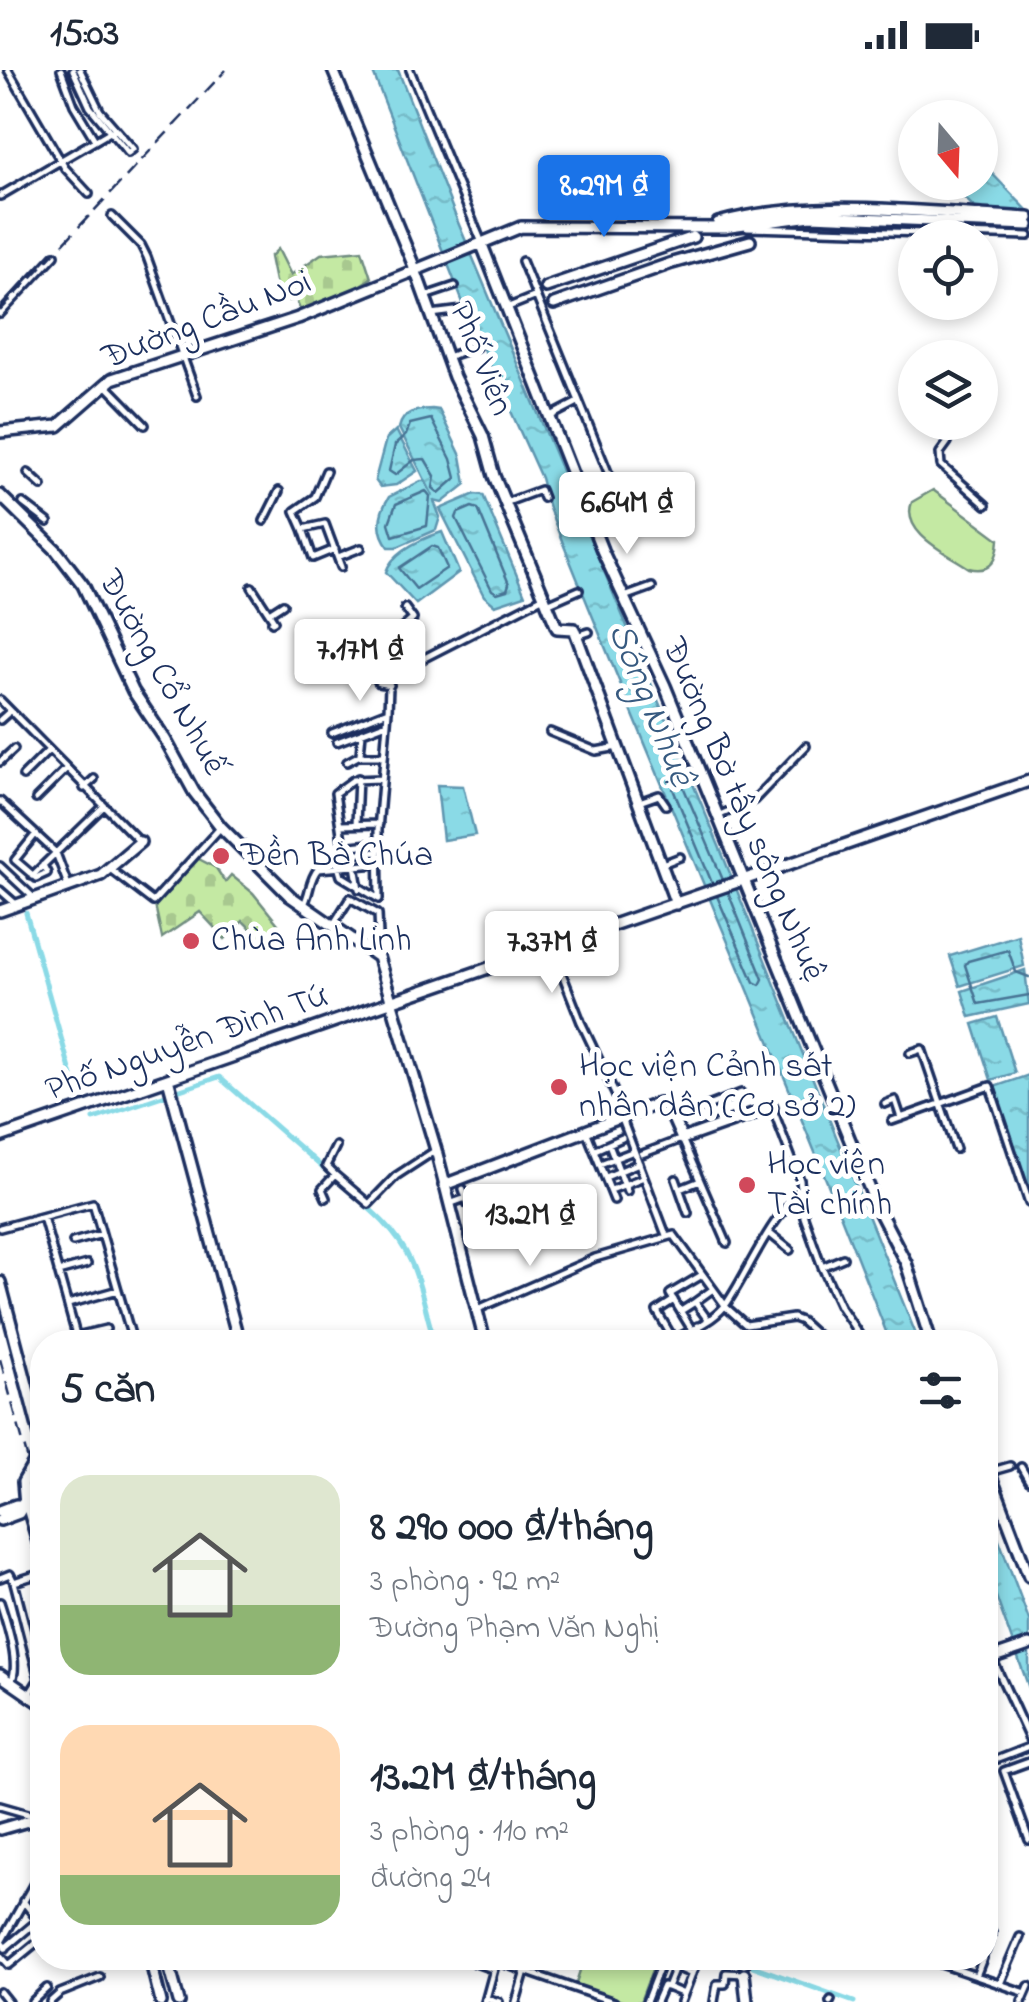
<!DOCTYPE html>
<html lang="vi">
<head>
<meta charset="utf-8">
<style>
	body { margin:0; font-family:"Indie Flower",sans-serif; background:#f2f2f3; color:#1f2937; height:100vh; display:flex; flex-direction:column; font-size:38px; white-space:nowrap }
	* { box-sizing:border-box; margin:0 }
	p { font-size:32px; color:#747a83 }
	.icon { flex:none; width:55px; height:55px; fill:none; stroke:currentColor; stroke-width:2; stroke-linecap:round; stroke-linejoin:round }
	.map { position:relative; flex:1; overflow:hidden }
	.details { position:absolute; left:30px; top:1260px; width:968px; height:640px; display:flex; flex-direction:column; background:#fff; border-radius:40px; box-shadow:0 5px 15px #0003 }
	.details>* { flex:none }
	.needle { width:65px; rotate:161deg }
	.buttons { position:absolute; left:898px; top:30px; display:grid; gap:20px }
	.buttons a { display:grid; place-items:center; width:100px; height:100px; border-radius:50%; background:#fff; box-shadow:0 5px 15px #0003; font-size:50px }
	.price { position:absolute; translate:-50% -85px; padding:0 22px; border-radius:10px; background:#fff; color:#222; font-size:32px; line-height:65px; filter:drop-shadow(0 2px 5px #0008) }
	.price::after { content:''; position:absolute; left:50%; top:60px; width:30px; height:22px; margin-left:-15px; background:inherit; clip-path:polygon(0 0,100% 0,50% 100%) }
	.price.current { background:#1a73e8; color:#fff }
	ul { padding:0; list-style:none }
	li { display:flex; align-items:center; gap:30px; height:250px; padding:0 30px }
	li span { display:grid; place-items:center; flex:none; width:280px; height:200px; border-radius:30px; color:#555 }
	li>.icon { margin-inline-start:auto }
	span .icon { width:120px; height:120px; fill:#fffc; stroke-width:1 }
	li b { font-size:42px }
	h2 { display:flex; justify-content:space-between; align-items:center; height:120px; padding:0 30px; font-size:42px }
	.status { display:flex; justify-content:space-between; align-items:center; height:70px; padding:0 50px; background:#fff; direction:ltr }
	.status svg { height:28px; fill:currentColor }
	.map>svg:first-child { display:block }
	.cemetery { fill:url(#cemetery-stones); stroke:#708c80; stroke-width:2.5 }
	.pitch { fill:#c4e9a3; stroke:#708c80; stroke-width:2.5 }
	.water { fill:url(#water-ripples); stroke:#5e96b0; stroke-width:2.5 }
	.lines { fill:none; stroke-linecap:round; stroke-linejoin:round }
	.shore { stroke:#477394; stroke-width:2.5 }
	.canal { stroke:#8adae6; stroke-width:5 }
	.street-casing { stroke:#1b2f5e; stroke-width:12 }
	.secondary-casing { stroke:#1b2f5e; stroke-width:16 }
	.street { stroke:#fff; stroke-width:5 }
	.secondary { stroke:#fff; stroke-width:9 }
	.rail { stroke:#1b2f5e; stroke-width:2.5; stroke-dasharray:15 8; stroke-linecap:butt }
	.poi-dot { fill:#d1495b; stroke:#fff; stroke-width:4 }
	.labels { text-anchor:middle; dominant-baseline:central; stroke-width:10; stroke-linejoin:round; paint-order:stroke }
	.street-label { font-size:35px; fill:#1b2f5e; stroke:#fff }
	.poi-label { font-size:35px; fill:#1b2f5e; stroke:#fff; text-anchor:start }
	.water-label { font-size:38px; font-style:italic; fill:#375a80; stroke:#fff }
</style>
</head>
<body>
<div class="status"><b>15:03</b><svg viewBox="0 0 49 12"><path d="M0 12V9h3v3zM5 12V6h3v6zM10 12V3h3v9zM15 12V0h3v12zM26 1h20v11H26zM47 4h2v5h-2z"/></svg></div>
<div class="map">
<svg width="1029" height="1932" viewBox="0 0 1029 1932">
	<defs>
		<pattern id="cemetery-stones" width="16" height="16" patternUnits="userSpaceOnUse" patternTransform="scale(2.5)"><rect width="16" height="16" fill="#c4e9a3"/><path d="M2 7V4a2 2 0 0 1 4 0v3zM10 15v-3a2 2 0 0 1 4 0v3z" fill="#a8c88f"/></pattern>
		<pattern id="water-ripples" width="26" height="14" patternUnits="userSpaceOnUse" patternTransform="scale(2.5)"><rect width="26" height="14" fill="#8adae6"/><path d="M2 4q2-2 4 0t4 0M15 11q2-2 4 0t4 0" fill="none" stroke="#76bbc8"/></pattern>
	</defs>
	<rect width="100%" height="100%" fill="#fff"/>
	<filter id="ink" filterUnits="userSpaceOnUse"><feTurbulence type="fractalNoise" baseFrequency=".01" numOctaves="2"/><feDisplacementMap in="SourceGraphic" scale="20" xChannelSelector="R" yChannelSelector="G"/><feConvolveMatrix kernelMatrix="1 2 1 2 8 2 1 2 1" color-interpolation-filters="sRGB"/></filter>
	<g filter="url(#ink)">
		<path class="cemetery" d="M278 179 291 205 321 184 362 180 371 208 350 222 301 242 296 230 279 231 270 187Z
			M195 787 216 798 225 812 231 805 253 823 278 854 263 871 243 851 225 869 200 842 162 868 155 835Z"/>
		<path class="pitch" d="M933 420 999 469C998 488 992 504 969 498 947 483 900 463 912 432Z
			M584 1888H625L653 1897 640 1932H625L575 1916Z"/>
		<path class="water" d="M372 0H398L457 150 719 776 919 1272H890C783 992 659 717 549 438L541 408 469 248Z
			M980 91 1029 142V155L978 141 949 113 980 112Z
			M432 339 439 340 461 386 466 414 442 433 434 431 440 447 436 460 397 477H389C376 461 379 443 389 427L421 411H425L433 426 399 358C403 341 416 340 432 339Z
			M396 360 417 401 396 415 380 417 375 410 386 369Z
			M475 424 483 425 525 525 495 535 484 526 440 439Z
			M442 462 459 502 416 534 386 502C393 481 421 469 442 462Z
			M437 715 463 716 475 765 443 770Z
			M1018 865 1024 896 960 916 950 886Z
			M1025 900 1029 934 970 947 962 921Z
			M997 947 1015 1003 991 1010 973 954Z
			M1029 1005V1126L994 1017Z
			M985 1432 1029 1550V1618L985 1496Z"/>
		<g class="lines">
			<path class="shore" d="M431 349 451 389 456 408 439 423 433 418 435 406 425 389 414 390 395 405 389 401 395 375 406 365 410 354Z
				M426 421 430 426 427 456 393 466 389 453 396 434Z
				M472 437 478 439 509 514 507 520 497 523 492 520 456 448 458 443Z
				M432 476 438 478 447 498 416 519 399 498Z
				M712 813 673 719 677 713 683 716 723 810
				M717 826 754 912 760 915 763 909 728 822
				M1029 907 1016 902 1008 880 968 891 965 895 978 934 1029 925"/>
			<path class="canal" d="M26 843 78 1028
				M94 1049 219 1007 331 1105
				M336 1110C363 1134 395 1156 410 1190 422 1215 426 1246 435 1272
				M744 1893 854 1932"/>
			<g class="street-casing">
				<path id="street" d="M8 0 65 98 89 124
					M61 0 74 35 95 70
					M73 0 90 37 128 83 133 79
					M80 0 100 41 133 79
					M410 0 480 168
					M0 126 115 59
					M112 146 141 175 147 187 197 326
					M747 158 1029 166
					M522 191 614 417 656 431 668 450
					M425 226 455 216
					M506 238 536 226
					M0 244 55 185
					M431 244 463 240 466 244
					M447 287 476 277
					M105 314 145 355
					M551 346 578 332
					M948 372 940 383 941 395 986 435
					M326 401 315 427 295 441 303 459 325 454 341 497
					M28 403 42 416
					M624 422 636 449
					M23 433 48 452
					M505 433 540 420 543 428
					M264 451 279 421
					M303 459 313 488 335 479
					M338 487 361 478
					M252 517 274 551 272 552
					M624 527 652 517
					M547 534 579 520
					M269 543 283 534
					M577 566 589 562
					M365 590 379 613 390 615
					M391 605 544 527
					M0 630 140 772
					M0 650 10 641
					M550 662 596 681 618 677
					M332 663 388 641 391 568 413 549 405 538
					M337 672 387 653
					M360 684 362 663
					M0 692 14 679
					M347 692 358 686H384
					M23 706 48 681
					M84 718 94 709
					M36 729 66 699
					M0 731 56 783 68 815
					M639 732 659 725 666 735
					M720 745 754 730 806 676
					M356 754 358 708
					M340 755 379 754
					M35 765 15 790 36 808 47 803 43 795
					M343 777 378 773
					M339 784 378 782
					M662 794 680 787
					M355 795 359 819
					M0 796 34 828
					M338 796 341 806 379 829 378 760 388 641
					M338 796 339 784 343 777 335 723 353 710 381 709
					M110 799 153 832 221 757
					M32 806 104 736
					M0 820 17 835
					M350 828 378 844 379 866
					M303 836C311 823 308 811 318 799L378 794
					M333 855 350 828
					M552 878 581 952 625 1045
					M910 983 922 979 956 1079
					M885 1034 895 1030 901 1048
					M772 1037 800 1110 804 1147 822 1197 840 1236 864 1272
					M622 1049 666 1165
					M674 1049 741 1023
					M892 1051 990 1016 1029 1133
					M587 1063 614 1130
					M609 1074 627 1121
					M595 1080 622 1068
					M642 1084 682 1069 727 1173
					M600 1094 634 1081
					M335 1105 326 1096 336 1076
					M606 1107 639 1093
					M676 1109 688 1143
					M463 1119 468 1134
					M680 1119 700 1111
					M611 1120 644 1107
					M326 1128 322 1119 335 1105 369 1134 396 1106 436 1080
					M452 1133 466 1128
					M43 1147 78 1272
					M0 1158 93 1133 133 1272
					M769 1163 790 1180
					M73 1172 102 1164
					M822 1197 843 1188
					M58 1202 87 1194
					M695 1232 713 1219
					M68 1234 118 1220
					M478 1239 595 1188 674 1165 727 1238 746 1255 793 1248 801 1251 824 1272
					M681 1241 695 1232 708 1250
					M698 1256 703 1272
					M692 1260 670 1224 702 1205
					M76 1266 106 1259
					M674 1270 657 1241 674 1230
					M670 1272C687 1262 710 1253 724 1237 743 1214 775 1134 802 1127
					M985 1331H986
					M1021 1397 1029 1411
					M989 1402 1010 1396
					M25 1435 42 1492
					M0 1508 10 1504 14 1512 39 1609 29 1625
					M14 1512 42 1503
					M0 1532C6 1551 21 1595 11 1612
					M993 1590 1029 1669
					M998 1689 1029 1677
					M1029 1692 1004 1701 1029 1770
					M0 1736 28 1744
					M23 1831 42 1855
					M5 1878 42 1847
					M6 1878 1 1872 42 1799
					M985 1882 992 1863
					M0 1885 9 1895 42 1868
					M496 1891 614 1932
					M473 1892 492 1899
					M941 1894 1026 1923
					M976 1906 983 1888
					M1000 1914 1020 1867
					M667 1917 684 1924
					M0 1922 8 1932
					M486 1928 499 1932
					M32 1932 47 1918
					M50 1932 60 1923 100 1907
					M485 1932 497 1888
					M516 1932 525 1901
					M646 1932 663 1888
					M656 1932 663 1916 667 1917 675 1897 692 1904
					M681 1932 696 1893
					M714 1932 717 1914H725L726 1903 744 1904
					M830 1932 831 1930
					M1022 1932 1029 1916"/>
			</g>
			<g class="secondary-casing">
				<path id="secondary" d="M333 0 413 194 454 307 483 366 494 406 557 558 574 559 676 834
					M718 153C818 126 927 143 1029 148
					M723 158 811 146 1029 155
					M482 175 602 480 665 616 878 1139 906 1193 931 1272
					M546 217 693 167
					M554 234 672 193 750 171
					M0 362 58 356 112 309 298 248 521 157 726 158
					M0 425 56 480 83 515 133 621 165 669 194 722 221 757 290 826 378 887 436 1080 485 1272
					M0 841 101 805 140 772
					M168 1009 239 1272
					M0 1067 1029 711
					M444 1115 659 1033 667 1035 682 1069 772 1037
					M0 1212 42 1372
					M985 1391 1029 1506
					M25 1435 23 1412 42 1379
					M0 1441 16 1435H42
					M0 1450 19 1443 29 1426 42 1420
					M985 1590 1029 1575
					M0 1605 42 1634
					M0 1759 42 1747
					M150 1888 161 1932
					M167 1888 179 1932
					M744 1893 745 1888
					M744 1904 747 1932"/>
			</g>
			<use href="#street" class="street"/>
			<use href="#secondary" class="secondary"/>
			<path class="rail" d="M0 241 226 0
				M0 1289 42 1441
				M155 1888 167 1932"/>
		</g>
	</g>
	<g class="poi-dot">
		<circle cx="221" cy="786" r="10"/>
		<circle cx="191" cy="871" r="10"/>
		<circle cx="559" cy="1017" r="10"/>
		<circle cx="747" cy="1115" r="10"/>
	</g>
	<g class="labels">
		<g class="street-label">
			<text transform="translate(207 251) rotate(-21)">Đường Cầu Noi</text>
			<text transform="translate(480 289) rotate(68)">Phố Viên</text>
			<text transform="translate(161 603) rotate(61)">Đường Cổ Nhuế</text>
			<text transform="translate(743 741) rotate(67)">Đường Bờ tây sông Nhuệ</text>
			<text transform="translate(187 974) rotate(-19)">Phố Nguyễn Đình Tứ</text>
		</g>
		<g class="poi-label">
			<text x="241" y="786">Đền Bà Chúa</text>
			<text x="211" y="871">Chùa Anh Linh</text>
			<text x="579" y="997">Học viện Cảnh sát<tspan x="579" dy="40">nhân dân (Cơ sở 2)</tspan></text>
			<text x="767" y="1095">Học viện<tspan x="767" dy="40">Tài chính</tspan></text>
		</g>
		<g class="water-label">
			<text transform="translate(650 636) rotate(68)">Sông Nhuệ</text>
		</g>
	</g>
</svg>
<div class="buttons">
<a><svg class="needle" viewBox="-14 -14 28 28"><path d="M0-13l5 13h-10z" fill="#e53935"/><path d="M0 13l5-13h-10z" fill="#747a83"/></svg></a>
<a><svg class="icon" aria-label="locate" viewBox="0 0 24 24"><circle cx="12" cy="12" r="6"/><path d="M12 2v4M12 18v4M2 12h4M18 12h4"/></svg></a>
<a><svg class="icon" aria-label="layers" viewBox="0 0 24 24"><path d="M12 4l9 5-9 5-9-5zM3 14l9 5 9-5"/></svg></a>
</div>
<b class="price current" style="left:604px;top:170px">8.29M ₫</b>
<b class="price" style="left:627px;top:487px">6.64M ₫</b>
<b class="price" style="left:360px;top:634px">7.17M ₫</b>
<b class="price" style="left:552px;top:926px">7.37M ₫</b>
<b class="price" style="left:530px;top:1199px">13.2M ₫</b>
<section class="details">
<h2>5 căn<svg class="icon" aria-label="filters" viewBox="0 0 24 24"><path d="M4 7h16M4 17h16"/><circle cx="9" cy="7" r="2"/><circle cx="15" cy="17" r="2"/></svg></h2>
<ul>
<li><span style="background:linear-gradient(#dfe7d0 65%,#8fb573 0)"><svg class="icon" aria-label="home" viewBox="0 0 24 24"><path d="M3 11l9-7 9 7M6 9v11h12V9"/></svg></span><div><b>8 290 000 ₫/tháng</b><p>3 phòng · 92 m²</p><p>Đường Phạm Văn Nghị</p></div></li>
<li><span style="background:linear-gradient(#ffd9b3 75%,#8fb573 0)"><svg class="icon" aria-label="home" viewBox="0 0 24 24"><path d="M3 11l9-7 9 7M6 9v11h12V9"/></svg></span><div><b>13.2M ₫/tháng</b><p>3 phòng · 110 m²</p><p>đường 24</p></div></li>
</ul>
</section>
</div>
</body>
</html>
